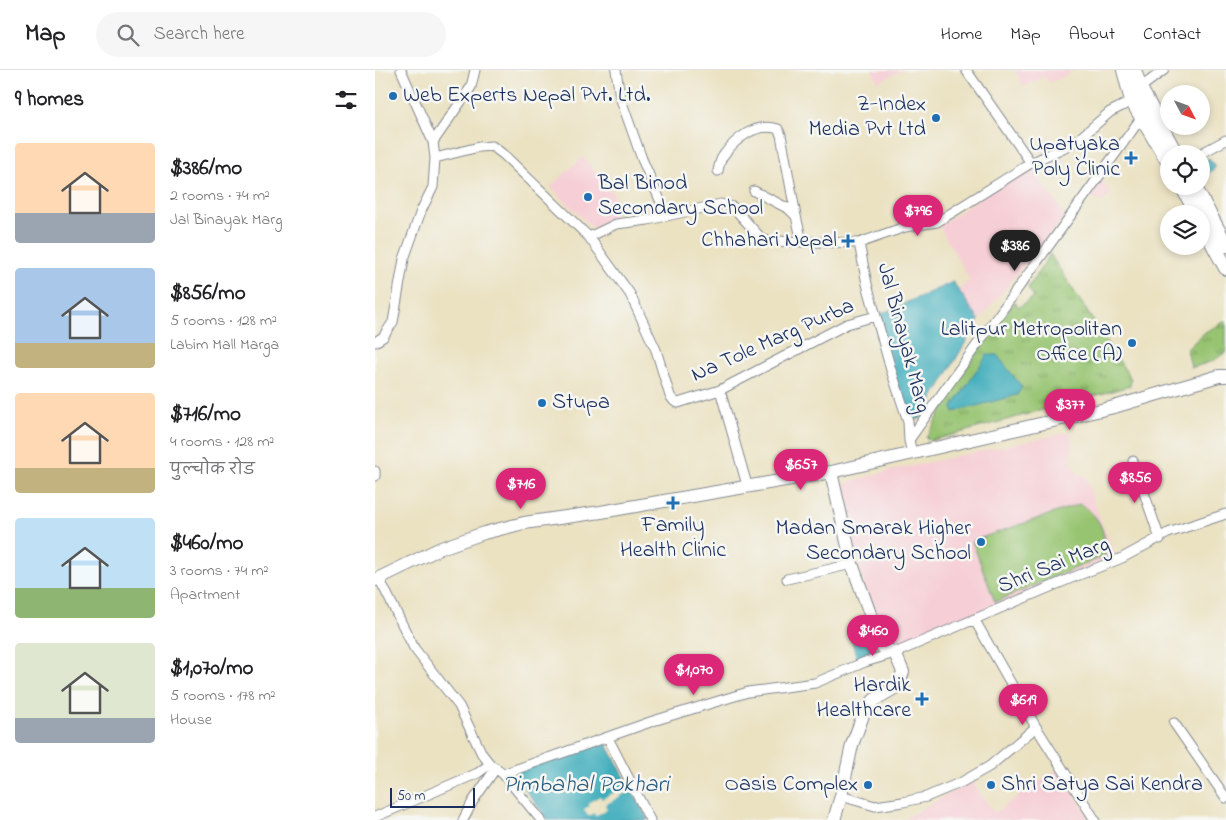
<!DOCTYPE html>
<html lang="en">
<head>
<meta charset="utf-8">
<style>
	body { margin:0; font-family:"Indie Flower","Playpen Sans Deva",sans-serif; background:#f6f6f6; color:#202124; height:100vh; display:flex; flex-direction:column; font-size:19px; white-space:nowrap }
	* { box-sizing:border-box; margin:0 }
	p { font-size:16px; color:#757577 }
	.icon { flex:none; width:28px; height:28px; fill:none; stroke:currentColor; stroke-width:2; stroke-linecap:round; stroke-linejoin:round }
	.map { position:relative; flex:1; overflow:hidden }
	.panel { display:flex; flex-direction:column; background:#fff; width:375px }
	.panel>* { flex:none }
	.needle { width:32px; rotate:131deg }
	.tools { position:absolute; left:785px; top:15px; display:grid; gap:10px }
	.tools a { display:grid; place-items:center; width:50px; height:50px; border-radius:50%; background:#fff; box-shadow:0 2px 8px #0003; font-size:25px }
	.scale { position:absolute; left:15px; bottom:12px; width:85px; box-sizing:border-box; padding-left:5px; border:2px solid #1b2f5e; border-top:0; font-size:14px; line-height:18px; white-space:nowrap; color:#1b2f5e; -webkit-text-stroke:4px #f6f6f2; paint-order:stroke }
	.price { position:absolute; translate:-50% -42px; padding:0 11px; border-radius:18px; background:#db2777; color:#fff; font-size:16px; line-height:32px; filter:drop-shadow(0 1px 2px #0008) }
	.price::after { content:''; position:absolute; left:50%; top:30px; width:15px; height:11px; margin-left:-8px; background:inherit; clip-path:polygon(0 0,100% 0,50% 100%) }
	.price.active { background:#222; color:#fff }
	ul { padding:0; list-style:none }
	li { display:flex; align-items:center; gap:15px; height:125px; padding:0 15px }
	li span { display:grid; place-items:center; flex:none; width:140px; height:100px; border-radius:5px; color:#555 }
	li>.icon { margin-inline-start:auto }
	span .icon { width:60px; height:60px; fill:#fffc; stroke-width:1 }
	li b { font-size:21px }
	h2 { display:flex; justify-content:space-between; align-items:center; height:60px; padding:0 15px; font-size:21px }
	header { display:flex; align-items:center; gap:30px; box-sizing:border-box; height:70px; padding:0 25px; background:#fff; border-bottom:1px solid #e0e0e0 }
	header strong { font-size:24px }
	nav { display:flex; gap:28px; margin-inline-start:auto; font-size:18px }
	.search { width:350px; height:45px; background:#f6f6f6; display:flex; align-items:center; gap:12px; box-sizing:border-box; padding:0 18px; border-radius:28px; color:#757577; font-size:19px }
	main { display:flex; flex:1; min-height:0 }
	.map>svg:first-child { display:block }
	.built { fill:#f6cfd6 }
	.grass { fill:#97c471; stroke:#597a68 }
	.park { fill:url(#park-tufts); stroke:#597a68 }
	.water { fill:#3fadbc; stroke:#2d6e8d }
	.pier { fill:#ebe2c2 }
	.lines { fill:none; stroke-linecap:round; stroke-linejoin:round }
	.street-casing { stroke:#838890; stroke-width:11 }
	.secondary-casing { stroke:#838890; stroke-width:14 }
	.primary-casing { stroke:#838890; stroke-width:16 }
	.street { stroke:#fff; stroke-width:9 }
	.secondary { stroke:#fff; stroke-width:12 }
	.primary { stroke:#fff; stroke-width:14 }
	.poi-dot { fill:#1f6fb2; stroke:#f6f6f2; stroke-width:2 }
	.labels { text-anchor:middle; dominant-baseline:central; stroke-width:5; stroke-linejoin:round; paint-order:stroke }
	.poi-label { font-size:22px; fill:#1b2f5e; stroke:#f6f6f2; text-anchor:end }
	.street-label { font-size:22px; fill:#1b2f5e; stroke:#f6f6f2 }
	.water-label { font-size:24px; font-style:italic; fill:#285b7f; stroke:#f6f6f2 }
</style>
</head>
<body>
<header>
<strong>Map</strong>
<div class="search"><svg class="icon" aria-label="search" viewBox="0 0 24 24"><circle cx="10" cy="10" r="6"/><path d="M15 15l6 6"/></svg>Search here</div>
<nav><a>Home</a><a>Map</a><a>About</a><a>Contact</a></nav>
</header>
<main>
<section class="panel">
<h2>9 homes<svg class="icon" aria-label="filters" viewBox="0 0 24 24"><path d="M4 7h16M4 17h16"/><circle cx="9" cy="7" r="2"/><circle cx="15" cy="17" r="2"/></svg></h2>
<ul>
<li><span style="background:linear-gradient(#ffd9b3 70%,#9aa5b1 0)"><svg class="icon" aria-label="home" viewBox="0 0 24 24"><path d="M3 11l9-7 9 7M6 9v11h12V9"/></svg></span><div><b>$386/mo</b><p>2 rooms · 74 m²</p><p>Jal Binayak Marg</p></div></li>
<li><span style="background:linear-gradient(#a9c7e8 75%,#c2b280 0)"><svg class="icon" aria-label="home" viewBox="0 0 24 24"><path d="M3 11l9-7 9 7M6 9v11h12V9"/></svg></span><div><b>$856/mo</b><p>5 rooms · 128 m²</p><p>Labim Mall Marga</p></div></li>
<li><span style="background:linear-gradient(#ffd9b3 75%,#c2b280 0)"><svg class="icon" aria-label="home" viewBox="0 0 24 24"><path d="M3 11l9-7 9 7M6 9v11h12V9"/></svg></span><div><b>$716/mo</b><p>4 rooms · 128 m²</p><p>पुल्चोक रोड</p></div></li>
<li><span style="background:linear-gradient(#bfe0f5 70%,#8fb573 0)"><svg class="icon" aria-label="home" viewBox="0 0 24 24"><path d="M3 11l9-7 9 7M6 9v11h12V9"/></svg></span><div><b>$460/mo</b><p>3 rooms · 74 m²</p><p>Apartment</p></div></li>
<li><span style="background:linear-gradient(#dfe7d0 75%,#9aa5b1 0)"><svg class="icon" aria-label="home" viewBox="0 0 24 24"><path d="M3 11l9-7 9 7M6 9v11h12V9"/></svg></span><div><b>$1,070/mo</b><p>5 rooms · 178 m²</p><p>House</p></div></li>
</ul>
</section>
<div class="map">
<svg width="851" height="750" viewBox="0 0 851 750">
	<defs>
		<pattern id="park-tufts" width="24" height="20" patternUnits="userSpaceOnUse" patternTransform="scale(1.25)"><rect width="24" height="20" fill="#97c471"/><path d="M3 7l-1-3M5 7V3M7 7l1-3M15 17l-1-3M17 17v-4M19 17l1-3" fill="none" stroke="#7aa060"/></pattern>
	</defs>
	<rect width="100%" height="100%" fill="#f6f6f2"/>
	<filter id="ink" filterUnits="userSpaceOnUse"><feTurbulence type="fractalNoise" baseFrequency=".02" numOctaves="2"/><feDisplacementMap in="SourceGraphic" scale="10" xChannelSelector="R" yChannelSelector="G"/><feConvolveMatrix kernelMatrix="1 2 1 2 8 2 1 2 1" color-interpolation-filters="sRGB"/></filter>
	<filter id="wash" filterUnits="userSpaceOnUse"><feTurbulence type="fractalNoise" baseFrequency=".0096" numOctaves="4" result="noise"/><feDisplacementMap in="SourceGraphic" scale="20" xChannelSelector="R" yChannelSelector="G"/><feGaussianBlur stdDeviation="1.12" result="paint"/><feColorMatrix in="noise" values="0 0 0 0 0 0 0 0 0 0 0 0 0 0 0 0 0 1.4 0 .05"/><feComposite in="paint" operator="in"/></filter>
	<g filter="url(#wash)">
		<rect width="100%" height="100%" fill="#ebe2c2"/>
		<path class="built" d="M497 0H528L503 12Z
			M640 0H694L695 4 674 13 670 6 648 17Z
			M208 87 248 137 222 162 175 117Z
			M654 94 691 146 604 250 583 221 595 210 564 156Z
			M724 107 736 123 728 132 712 125Z
			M695 362 697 373 696 390 702 404 710 405 728 457 742 486 524 576 505 571 462 416 513 401Z
			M683 699 716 750H531V748L597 711 619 743Z"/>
		<path class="grass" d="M705 434C725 446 732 463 730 486L620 532 597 471Z"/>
		<path class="park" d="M675 184 756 309 755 316 555 371 551 367C561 352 569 336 578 320 596 289 618 260 640 232L644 237 659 227 653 218Z
			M851 251V282L838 291 816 298 812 279 830 262Z"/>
		<path class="water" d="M834 88 841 97 826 110V92Z
			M578 212 604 250 546 348 533 351 501 246Z
			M612 285H622L647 317 642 325 579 342 577 338Z
			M495 562 502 582 482 589 476 569Z
			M230 671 273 750H173L149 718 141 701Z"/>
		<path class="pier" d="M253 715 256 720 230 735 232 739 220 746 219 743 213 746 209 739 215 736 213 733 225 726 227 729Z"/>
	</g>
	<g filter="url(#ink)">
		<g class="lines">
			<g class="street-casing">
				<path id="street" d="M241 0 245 27 267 89 292 146
					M591 0 656 93
					M765 18 789 0
					M58 72 96 17 100 0
					M825 84 851 70
					M60 88 104 77 117 76 129 85 214 167 255 224 281 280 295 326 299 331 303 333 345 320 472 254 501 246
					M343 101C344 96 345 90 348 86 360 69 381 52 403 59L406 65 421 146
					M379 121 414 139 421 146 427 172
					M214 167 241 154 273 150 346 134 358 137 385 167 393 171 484 173
					M0 272 8 267 18 252 29 189 46 141 58 117 60 88 58 72 26 0
					M345 320 372 415
					M534 370C610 262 689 156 766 48
					M537 384 534 370 533 351 516 300 492 214 484 173 530 157 562 152 656 93 688 78 704 69 735 42 757 31
					M758 391 785 469
					M0 401V406
					M4 508 39 578 84 636 107 684 115 694 128 704 166 750
					M412 509 477 494
					M599 549 661 657 720 750
					M799 653 851 728
					M233 668 275 750
					M128 704 278 651 373 622 440 613 490 592 520 583 694 509 747 488 793 463 851 444
					M466 726 500 736 528 732 551 727 587 712 615 696 661 657
					M0 747 103 703 115 694
					M88 750 98 731 121 698"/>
			</g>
			<g class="secondary-casing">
				<path id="secondary" d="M456 402 477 494 507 577 520 583 528 602 523 616 499 630 490 640 477 675 466 726 459 750
					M0 510 66 478 109 463 149 453 226 442 456 402 739 337 844 306H851"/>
			</g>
			<g class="primary-casing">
				<path id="primary" d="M749 0 757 31 794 93
					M759 0 765 18 801 84
					M807 116 822 144
					M819 116 851 175
					M826 152 851 198"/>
			</g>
			<use href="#street" class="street"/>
			<use href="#secondary" class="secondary"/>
			<use href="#primary" class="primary"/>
		</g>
	</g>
	<g class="poi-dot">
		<circle cx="18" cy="26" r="5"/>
		<circle cx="561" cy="48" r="5"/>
		<path d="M753.5 80.5h5v5h5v5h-5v5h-5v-5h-5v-5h5z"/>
		<circle cx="213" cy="127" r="5"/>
		<path d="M470.5 163.5h5v5h5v5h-5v5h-5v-5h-5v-5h5z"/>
		<circle cx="757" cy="273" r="5"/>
		<circle cx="167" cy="333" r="5"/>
		<path d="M295.5 425.5h5v5h5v5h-5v5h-5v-5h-5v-5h5z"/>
		<circle cx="606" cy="472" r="5"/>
		<path d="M544.5 621.5h5v5h5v5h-5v5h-5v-5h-5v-5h5z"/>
		<circle cx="493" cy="715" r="5"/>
		<circle cx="616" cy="715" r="5"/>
	</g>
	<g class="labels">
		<g class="poi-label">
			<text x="28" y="26" text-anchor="start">Web Experts Nepal Pvt. Ltd.</text>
			<text x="551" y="35">Z-Index<tspan x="551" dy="25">Media Pvt Ltd</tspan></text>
			<text x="745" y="75">Upatyaka<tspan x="745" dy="25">Poly Clinic</tspan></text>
			<text x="223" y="114" text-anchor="start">Bal Binod<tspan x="223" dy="25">Secondary School</tspan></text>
			<text x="462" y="171">Chhahari Nepal</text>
			<text x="747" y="260">Lalitpur Metropolitan<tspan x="747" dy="25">Office (A)</tspan></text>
			<text x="177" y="333" text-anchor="start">Stupa</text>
			<text x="298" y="456" text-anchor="middle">Family<tspan x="298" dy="25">Health Clinic</tspan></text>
			<text x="596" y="459">Madan Smarak Higher<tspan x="596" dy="25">Secondary School</tspan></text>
			<text x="536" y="616">Hardik<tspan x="536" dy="25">Healthcare</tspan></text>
			<text x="483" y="715">Oasis Complex</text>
			<text x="626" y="715" text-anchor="start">Shri Satya Sai Kendra</text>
		</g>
		<g class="street-label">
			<text transform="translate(528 268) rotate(75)">Jal Binayak Marg</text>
			<text transform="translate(398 271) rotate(-24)">Na Tole Marg Purba</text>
			<text transform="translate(679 496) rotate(-22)">Shri Sai Marg</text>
		</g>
		<g class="water-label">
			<text x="211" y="715">Pimbahal Pokhari</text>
		</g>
	</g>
</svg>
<div class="tools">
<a><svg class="needle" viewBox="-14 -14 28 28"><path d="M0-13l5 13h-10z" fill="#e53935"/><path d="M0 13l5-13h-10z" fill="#757577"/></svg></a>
<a><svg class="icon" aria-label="locate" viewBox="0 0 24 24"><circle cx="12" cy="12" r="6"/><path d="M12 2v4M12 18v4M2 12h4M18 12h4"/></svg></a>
<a><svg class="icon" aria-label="layers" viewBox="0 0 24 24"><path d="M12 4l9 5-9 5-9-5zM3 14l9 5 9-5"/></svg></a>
</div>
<div class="scale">50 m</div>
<b class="price" style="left:543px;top:167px">$796</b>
<b class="price active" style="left:640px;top:202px">$386</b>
<b class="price" style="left:695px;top:361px">$377</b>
<b class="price" style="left:426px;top:421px">$657</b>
<b class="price" style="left:760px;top:434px">$856</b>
<b class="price" style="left:146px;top:440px">$716</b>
<b class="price" style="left:498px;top:587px">$460</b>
<b class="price" style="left:319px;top:626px">$1,070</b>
<b class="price" style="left:648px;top:656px">$619</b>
</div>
</main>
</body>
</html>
